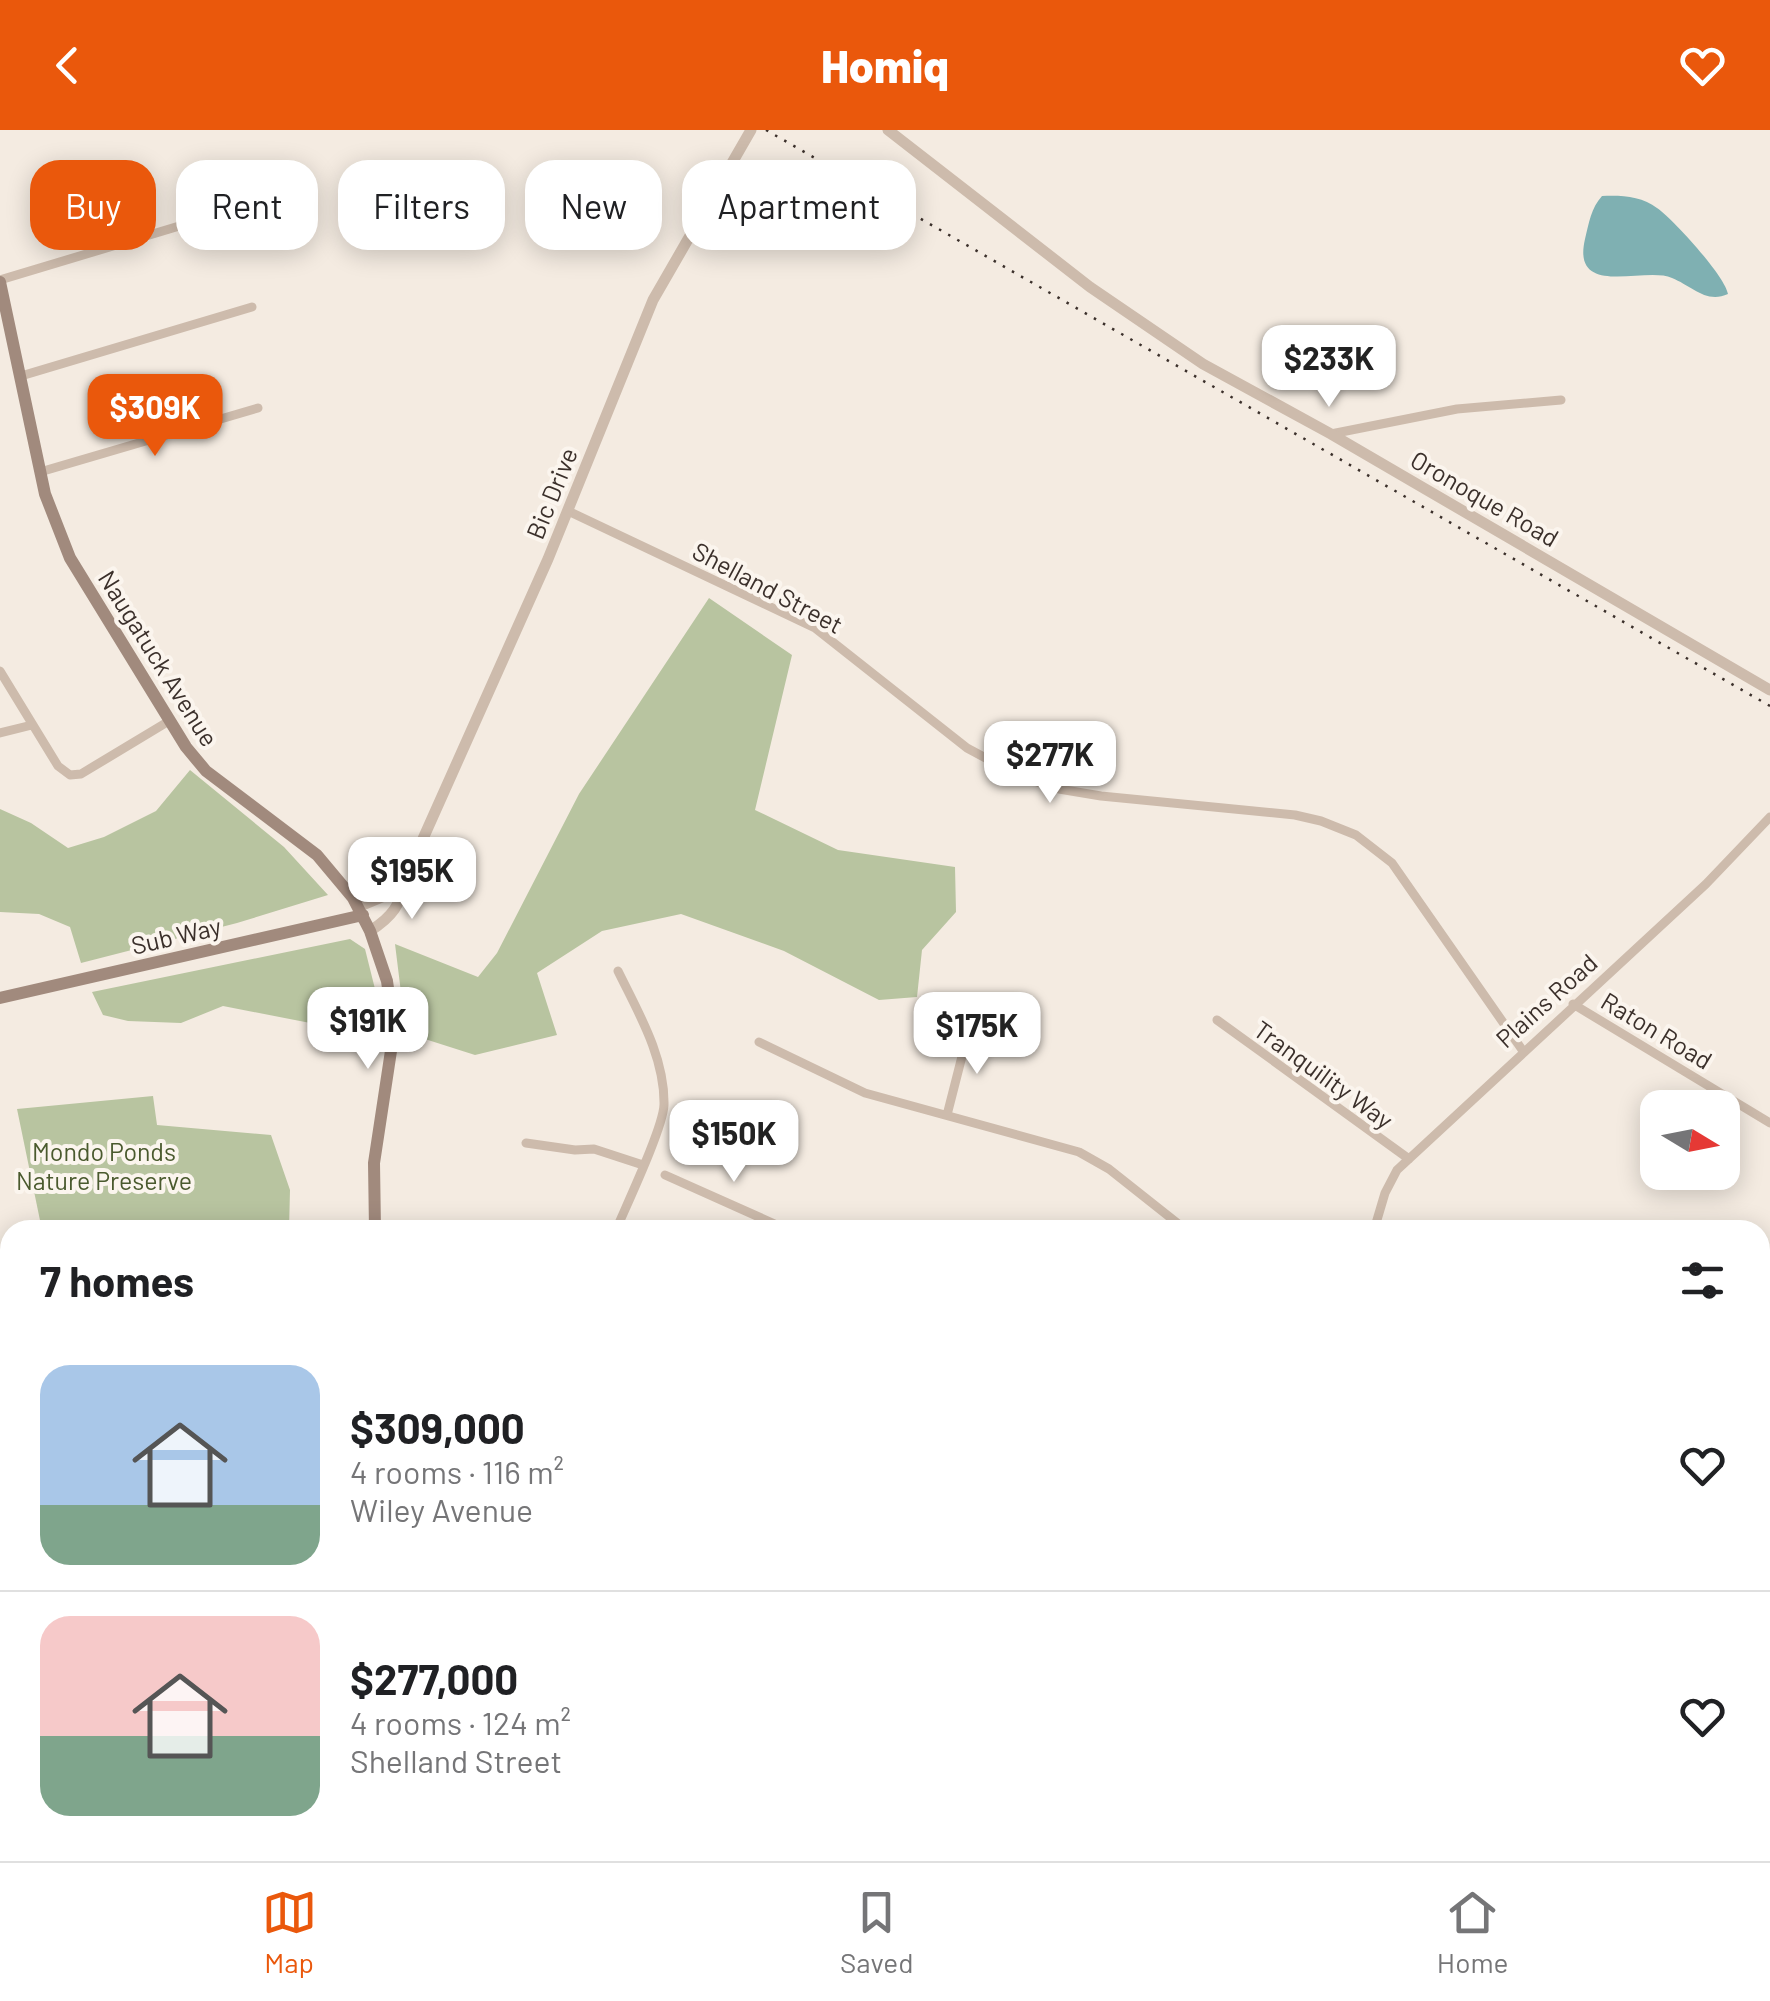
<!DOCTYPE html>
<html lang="en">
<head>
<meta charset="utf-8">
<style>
	body { margin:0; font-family:Barlow,sans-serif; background:#f2f2f2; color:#202124; height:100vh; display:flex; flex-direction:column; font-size:38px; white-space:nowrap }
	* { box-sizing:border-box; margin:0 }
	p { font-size:32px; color:#757577 }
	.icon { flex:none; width:55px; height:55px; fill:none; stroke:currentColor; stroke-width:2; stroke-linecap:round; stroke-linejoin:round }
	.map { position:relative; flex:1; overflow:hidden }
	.sheet { position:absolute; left:0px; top:1090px; width:1770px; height:642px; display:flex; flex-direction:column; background:#fff; border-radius:30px 30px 0 0; box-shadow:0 5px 25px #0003 }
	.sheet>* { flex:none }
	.banner { position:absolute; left:30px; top:30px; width:1000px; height:90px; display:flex; gap:20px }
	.needle { width:65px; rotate:100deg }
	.buttons { position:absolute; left:1640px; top:960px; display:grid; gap:20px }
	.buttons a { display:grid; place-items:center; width:100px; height:100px; border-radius:20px; background:#fff; box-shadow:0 5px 25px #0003; font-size:50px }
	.price { position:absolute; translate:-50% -85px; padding:0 22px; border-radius:20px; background:#fff; color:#222; font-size:32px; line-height:65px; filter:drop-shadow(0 2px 5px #0008) }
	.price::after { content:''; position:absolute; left:50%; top:60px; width:30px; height:22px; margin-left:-15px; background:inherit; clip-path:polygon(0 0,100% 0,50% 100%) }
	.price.active { background:#ea580c; color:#fff }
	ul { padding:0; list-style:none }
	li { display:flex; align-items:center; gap:30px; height:250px; padding:0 40px }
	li+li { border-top:2px solid #e0e0e0 }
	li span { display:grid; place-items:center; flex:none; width:280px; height:200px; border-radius:30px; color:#555 }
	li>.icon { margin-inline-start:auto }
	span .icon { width:120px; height:120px; fill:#fffc; stroke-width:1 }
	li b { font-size:42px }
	h2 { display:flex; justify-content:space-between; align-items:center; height:120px; padding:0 40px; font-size:42px }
	.pill { padding:0 35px; border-radius:30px; background:#fff; box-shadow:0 5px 25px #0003; font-size:35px; line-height:90px }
	.pill.active { background:#ea580c; color:#fff }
	header { display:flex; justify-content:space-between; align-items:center; height:130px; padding:0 40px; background:#ea580c; color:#fff; font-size:45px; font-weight:800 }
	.tab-bar { display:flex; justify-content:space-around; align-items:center; height:140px; border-top:2px solid #e0e0e0; background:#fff; font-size:28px; color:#757577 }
	.tab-bar a { display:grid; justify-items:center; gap:5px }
	.tab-bar .active { color:#ea580c }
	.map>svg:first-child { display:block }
	.green { fill:#b8c4a0 }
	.water { fill:#7fb0b2 }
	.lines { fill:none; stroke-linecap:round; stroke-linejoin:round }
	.stream { stroke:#7fb0b2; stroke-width:2.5 }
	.minor { stroke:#cdbbac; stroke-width:9 }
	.tertiary { stroke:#cdbbac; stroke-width:11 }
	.secondary { stroke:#a18a7d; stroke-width:12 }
	.rail { stroke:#3b302b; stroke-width:2.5; stroke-dasharray:2.5 8; stroke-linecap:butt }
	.labels { text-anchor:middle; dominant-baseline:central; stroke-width:8; stroke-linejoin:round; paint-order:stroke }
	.street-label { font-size:25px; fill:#3b302b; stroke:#fbf5ee }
	.park-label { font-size:25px; fill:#4a5a2e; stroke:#fbf5ee }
</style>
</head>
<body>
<header><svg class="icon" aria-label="back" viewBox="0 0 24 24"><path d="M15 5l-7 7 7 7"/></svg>Homiq<svg class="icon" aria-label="heart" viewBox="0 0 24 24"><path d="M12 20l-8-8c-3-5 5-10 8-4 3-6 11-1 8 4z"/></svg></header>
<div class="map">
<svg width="1770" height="1731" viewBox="0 0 1770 1731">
	<rect width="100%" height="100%" fill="#f4ebe1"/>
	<path class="green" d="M709 468 792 525 755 680 838 720 955 737 956 782 922 820 917 867 879 870 784 821 681 784 602 801 537 843 557 905 475 925 406 903 395 814 478 847 497 823 579 664Z
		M190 640 284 717 328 765 237 793 81 833 70 797 39 784 0 782V679L31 693 68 718 104 707 156 681Z
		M350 809 365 819 384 895 377 906 223 876 181 893 128 891 103 885 92 862Z
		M153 966 157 995 271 1005 290 1060 289 1100H42L17 979Z
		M0 1311 10 1313V1622L0 1625Z"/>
	<path class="water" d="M1602 66C1620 65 1642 66 1657 78 1673 89 1725 146 1728 164 1706 174 1692 156 1672 148 1645 136 1571 169 1585 109 1589 93 1591 78 1602 66Z
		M10 1385V1579L0 1575V1415L5 1413 0 1403V1386Z"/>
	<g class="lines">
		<path class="stream" d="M1525 1722 1526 1731"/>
		<path class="minor" d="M0 150 239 78
			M21 246 252 177
			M1331 304 1457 279 1561 270
			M40 342 258 278
			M568 381 815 498 967 618 1019 646 1059 659 1101 666 1295 685 1321 691 1356 705 1392 733 1523 921
			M0 541 58 636 70 645 81 644 169 591
			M0 603 32 595
			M1573 874 1770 993
			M1217 890 1409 1029
			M759 912 865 963 1079 1022 1109 1039 1186 1100
			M947 985 969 899
			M526 1013 575 1020 594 1019 643 1035
			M665 1045 788 1100
			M616 1100C627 1074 663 998 664 975 665 927 638 882 618 841
			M1374 1100 1385 1063 1397 1040 1706 754 1770 687
			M1760 1343 1770 1359
			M1760 1502 1770 1474
			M1760 1550 1770 1553
			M98 1722 99 1731
			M915 1722 917 1731
			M1360 1722 1382 1731
			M8 1731 12 1722"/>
		<path class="tertiary" d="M888 0 1090 157 1203 234 1331 304 1770 560
			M358 777 382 767 405 749
			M370 801C392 787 401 775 405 749L548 429 653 170 751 0
			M875 1731 901 1722"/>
		<path class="secondary" d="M0 152 45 364 70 428 186 617 206 641 317 725 353 768 370 801 387 851 394 901 374 1033 375 1100
			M0 868 363 785
			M259 1722 263 1731
			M1033 1722V1731"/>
		<path class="rail" d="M766 0 1770 576"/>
	</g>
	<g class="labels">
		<g class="street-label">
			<text transform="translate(551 363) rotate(-68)">Bic Drive</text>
			<text transform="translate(1485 368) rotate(30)">Oronoque Road</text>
			<text transform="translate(768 457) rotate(28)">Shelland Street</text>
			<text transform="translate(159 528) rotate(58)">Naugatuck Avenue</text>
			<text transform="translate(176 805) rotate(-13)">Sub Way</text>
			<text transform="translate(1546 870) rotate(-42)">Plains Road</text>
			<text transform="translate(1657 900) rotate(31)">Raton Road</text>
			<text transform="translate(1324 944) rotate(36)">Tranquility Way</text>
		</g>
		<g class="park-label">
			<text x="104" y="1021">Mondo Ponds<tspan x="104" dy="29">Nature Preserve</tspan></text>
		</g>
	</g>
</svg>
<div class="buttons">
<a><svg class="needle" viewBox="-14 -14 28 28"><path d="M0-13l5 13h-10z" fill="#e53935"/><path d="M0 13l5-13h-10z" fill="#757577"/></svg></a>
</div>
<b class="price" style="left:1329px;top:280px">$233K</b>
<b class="price active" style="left:155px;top:329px">$309K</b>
<b class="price" style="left:1050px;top:676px">$277K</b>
<b class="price" style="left:412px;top:792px">$195K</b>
<b class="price" style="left:368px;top:942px">$191K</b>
<b class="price" style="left:977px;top:947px">$175K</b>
<b class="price" style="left:734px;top:1055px">$150K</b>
<div class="banner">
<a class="pill active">Buy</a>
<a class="pill">Rent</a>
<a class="pill">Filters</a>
<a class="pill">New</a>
<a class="pill">Apartment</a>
</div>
<section class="sheet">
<h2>7 homes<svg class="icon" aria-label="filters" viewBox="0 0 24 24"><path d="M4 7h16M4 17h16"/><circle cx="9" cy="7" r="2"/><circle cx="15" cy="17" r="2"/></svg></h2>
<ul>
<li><span style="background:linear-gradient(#a9c7e8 70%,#7fa58c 0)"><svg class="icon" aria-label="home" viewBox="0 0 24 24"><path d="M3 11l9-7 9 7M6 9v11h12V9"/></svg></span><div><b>$309,000</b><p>4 rooms · 116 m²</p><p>Wiley Avenue</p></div><svg class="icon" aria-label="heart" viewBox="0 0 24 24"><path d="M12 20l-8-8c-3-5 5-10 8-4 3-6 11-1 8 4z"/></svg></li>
<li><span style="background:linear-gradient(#f6c9c9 60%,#7fa58c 0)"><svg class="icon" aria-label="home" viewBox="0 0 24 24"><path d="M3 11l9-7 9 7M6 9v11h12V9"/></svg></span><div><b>$277,000</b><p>4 rooms · 124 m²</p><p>Shelland Street</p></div><svg class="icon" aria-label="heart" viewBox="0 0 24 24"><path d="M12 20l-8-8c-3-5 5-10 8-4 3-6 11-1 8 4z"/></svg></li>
</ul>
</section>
</div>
<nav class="tab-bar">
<a class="active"><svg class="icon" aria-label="map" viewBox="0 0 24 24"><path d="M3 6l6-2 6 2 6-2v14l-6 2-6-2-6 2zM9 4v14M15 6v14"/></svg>Map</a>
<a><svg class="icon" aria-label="saved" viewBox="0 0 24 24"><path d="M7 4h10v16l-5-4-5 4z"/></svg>Saved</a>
<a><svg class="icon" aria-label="home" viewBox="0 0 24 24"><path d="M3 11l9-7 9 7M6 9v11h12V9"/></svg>Home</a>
</nav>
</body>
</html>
